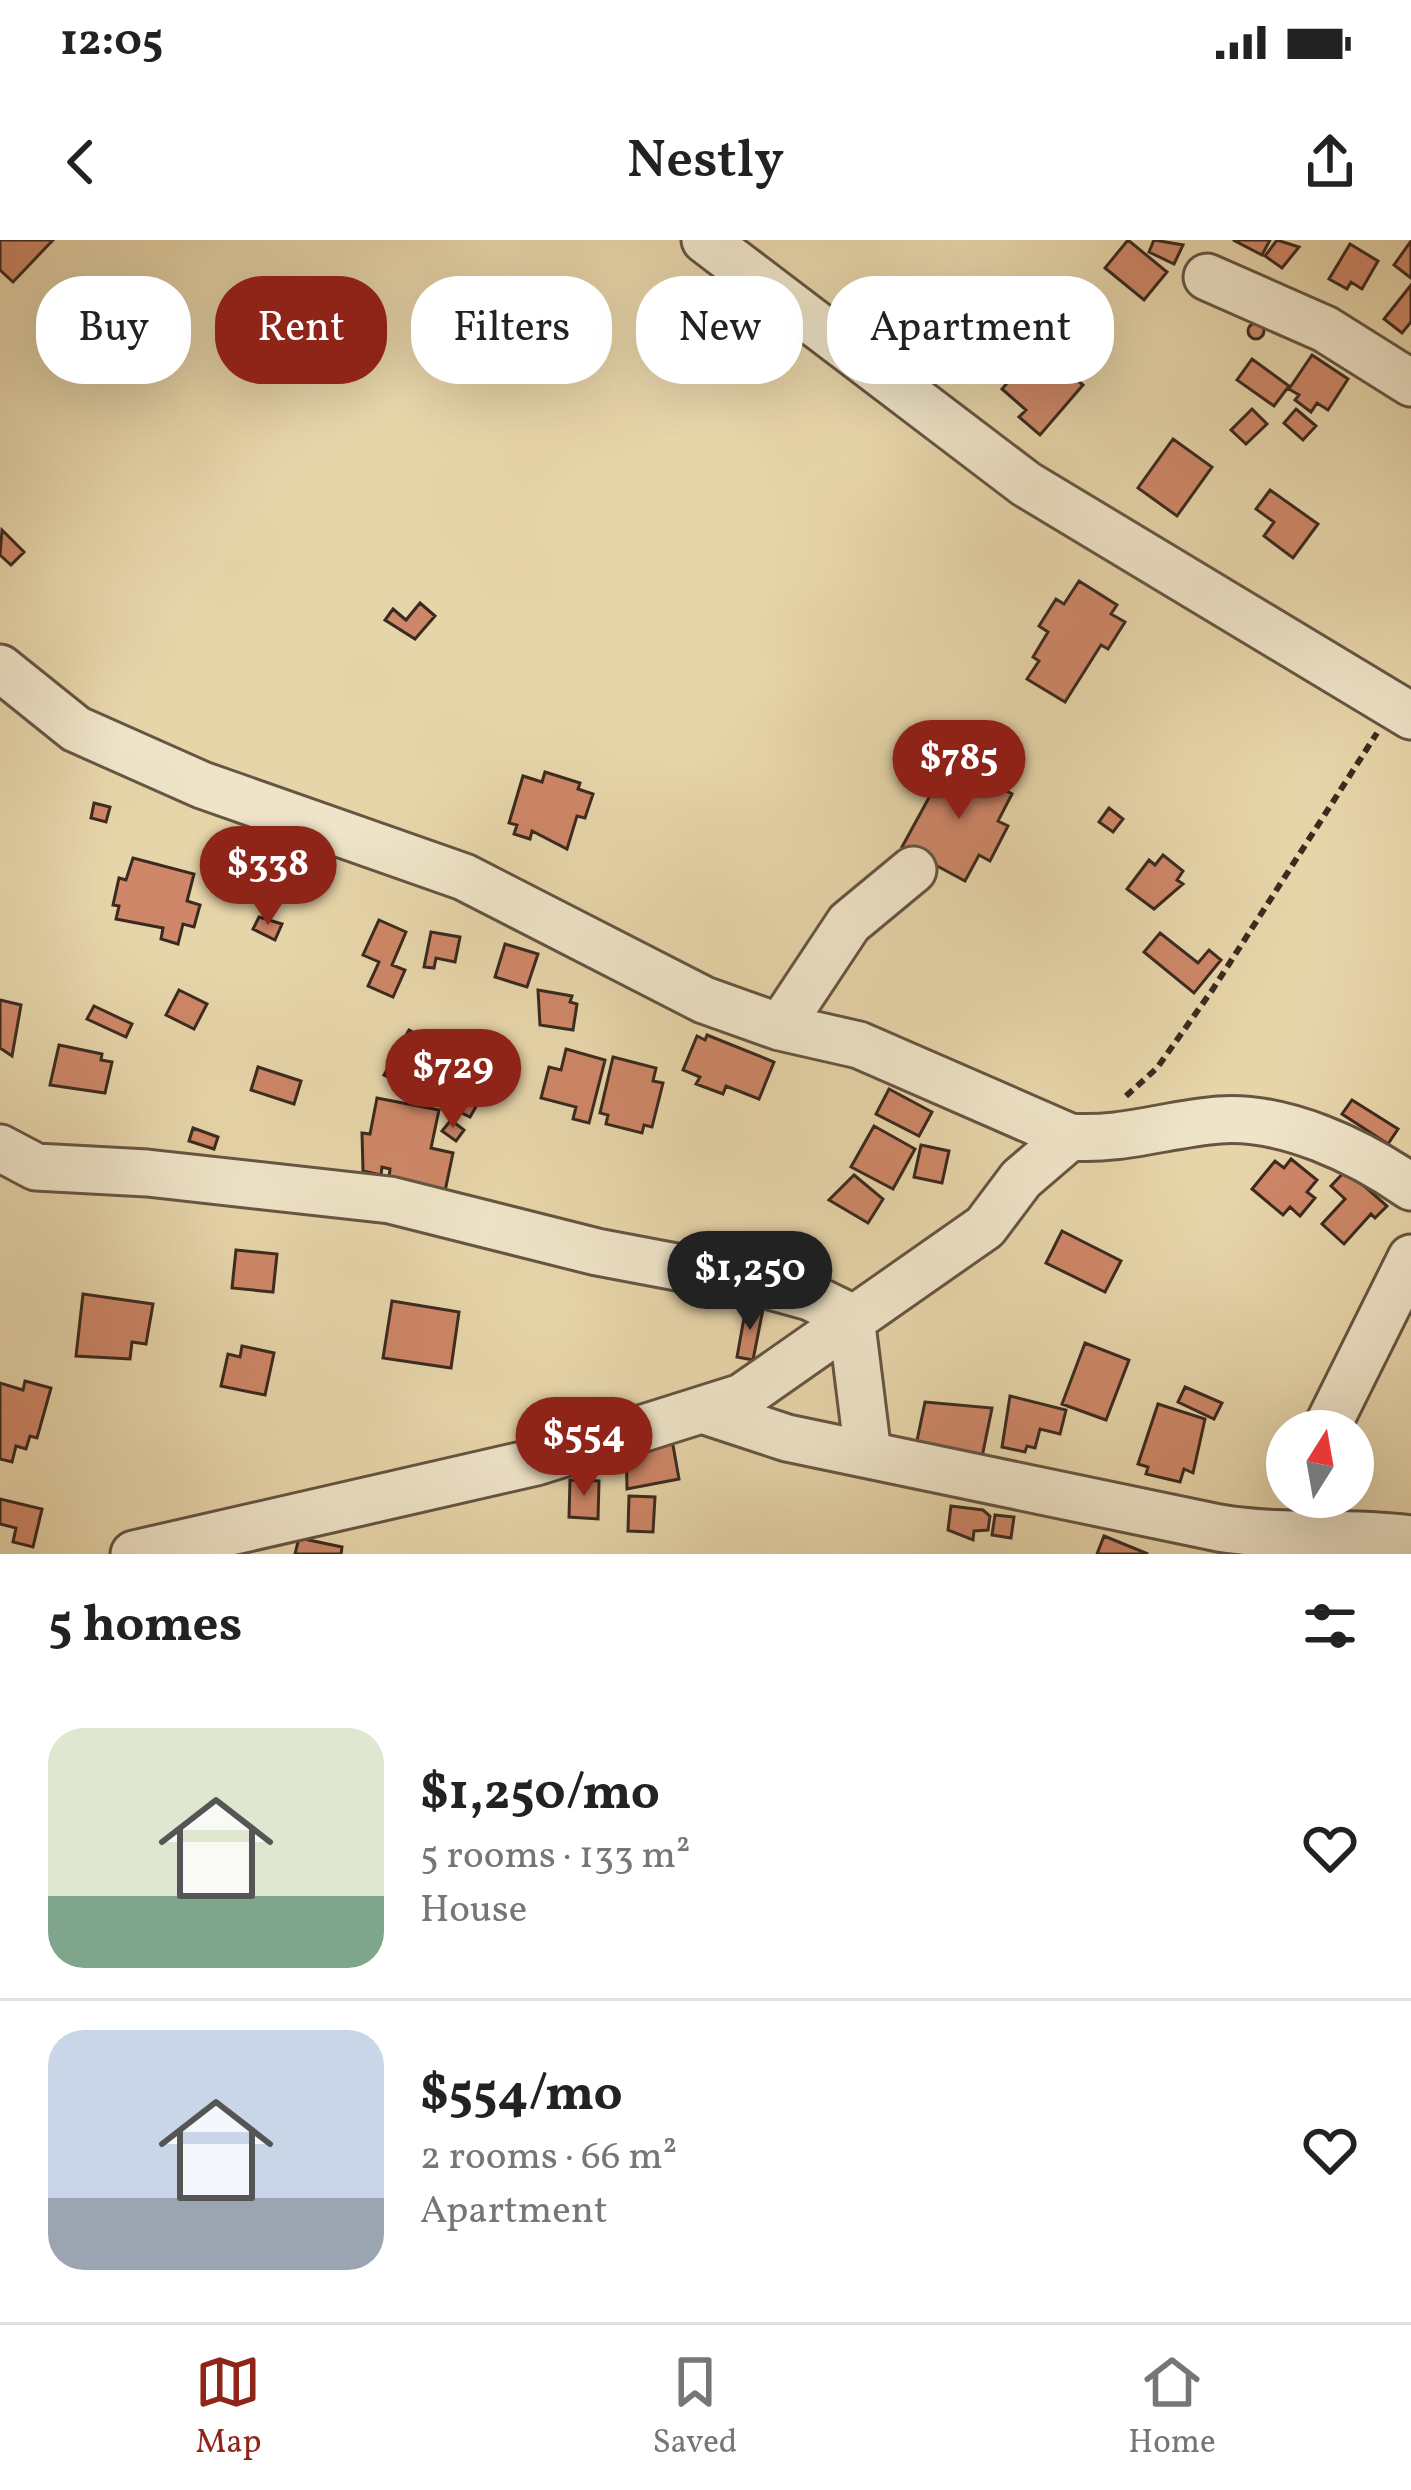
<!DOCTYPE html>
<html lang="en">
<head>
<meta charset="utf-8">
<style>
	body { margin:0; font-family:Vollkorn,serif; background:#f6f6f6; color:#222; height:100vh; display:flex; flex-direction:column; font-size:45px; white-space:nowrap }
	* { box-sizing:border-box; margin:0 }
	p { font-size:39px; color:#767676 }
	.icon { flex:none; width:66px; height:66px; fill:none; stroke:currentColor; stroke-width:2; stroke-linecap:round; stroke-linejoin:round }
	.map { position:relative; height:1314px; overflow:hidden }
	.details { display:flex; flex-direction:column; background:#fff; flex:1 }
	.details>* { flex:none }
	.banner { position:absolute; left:36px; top:36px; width:1341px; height:108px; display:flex; gap:24px }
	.needle { width:78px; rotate:11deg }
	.tools { position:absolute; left:1266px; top:1170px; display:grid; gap:24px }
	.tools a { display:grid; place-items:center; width:108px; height:108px; border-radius:50%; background:#fff; box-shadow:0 12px 48px #0002; font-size:60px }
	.price { position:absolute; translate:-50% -102px; padding:0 27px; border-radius:42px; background:#8f2418; color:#fff; font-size:39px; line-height:78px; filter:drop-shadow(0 3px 6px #0008) }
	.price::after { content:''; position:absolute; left:50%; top:72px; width:36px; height:27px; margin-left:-18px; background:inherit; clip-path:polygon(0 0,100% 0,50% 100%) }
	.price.selected { background:#222; color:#fff }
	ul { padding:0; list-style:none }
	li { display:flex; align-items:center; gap:36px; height:300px; padding:0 48px }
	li+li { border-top:3px solid #e0e0e0 }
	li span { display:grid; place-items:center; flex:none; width:336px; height:240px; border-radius:36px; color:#555 }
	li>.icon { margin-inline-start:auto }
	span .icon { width:144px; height:144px; fill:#fffc; stroke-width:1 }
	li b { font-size:51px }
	h2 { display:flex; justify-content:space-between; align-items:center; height:144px; padding:0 48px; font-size:51px }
	.tag { padding:0 42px; border-radius:48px; background:#fff; box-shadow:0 12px 48px #0002; font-size:42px; line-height:108px }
	.tag.selected { background:#8f2418; color:#fff }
	.status { display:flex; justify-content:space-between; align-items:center; height:84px; padding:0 60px; background:#fff; direction:ltr }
	.status svg { height:33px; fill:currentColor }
	header { display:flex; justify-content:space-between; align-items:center; height:156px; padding:0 48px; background:#fff; font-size:54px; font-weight:600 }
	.menu { display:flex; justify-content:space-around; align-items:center; height:168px; border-top:3px solid #e0e0e0; background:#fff; font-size:33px; color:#767676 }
	.menu a { display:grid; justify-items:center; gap:6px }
	.menu .selected { color:#8f2418 }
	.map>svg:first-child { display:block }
	.building { fill:#ce8768; stroke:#3b2a1f; stroke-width:3 }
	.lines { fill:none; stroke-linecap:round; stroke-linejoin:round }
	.minor-casing { stroke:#665542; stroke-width:51 }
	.path { stroke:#3b2a1f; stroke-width:6; stroke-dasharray:9 6; stroke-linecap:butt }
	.minor { stroke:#efe4c8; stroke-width:45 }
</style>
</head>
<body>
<div class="status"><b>12:05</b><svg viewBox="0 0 49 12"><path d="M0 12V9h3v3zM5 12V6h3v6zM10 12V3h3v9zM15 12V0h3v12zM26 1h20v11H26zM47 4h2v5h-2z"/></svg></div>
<header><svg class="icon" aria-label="back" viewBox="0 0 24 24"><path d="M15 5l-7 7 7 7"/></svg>Nestly<svg class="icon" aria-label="share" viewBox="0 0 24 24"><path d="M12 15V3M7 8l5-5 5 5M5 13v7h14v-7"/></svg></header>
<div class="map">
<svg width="1411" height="1314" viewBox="0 0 1411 1314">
	<rect width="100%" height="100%" fill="#e7d5aa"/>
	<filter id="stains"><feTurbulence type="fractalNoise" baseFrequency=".00167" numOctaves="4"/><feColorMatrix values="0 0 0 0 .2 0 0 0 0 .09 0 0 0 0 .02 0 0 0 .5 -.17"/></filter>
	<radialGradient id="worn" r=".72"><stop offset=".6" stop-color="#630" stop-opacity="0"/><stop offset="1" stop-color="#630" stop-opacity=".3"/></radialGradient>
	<path class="building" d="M0 0H53L13 42 0 30Z
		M1128 0 1167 32 1144 60 1105 28Z
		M1154 0 1183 5 1174 24 1149 12Z
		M1233 0H1270L1262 15Z
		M1277 0 1299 7 1282 28 1265 16Z
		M1411 1V38L1394 25Z
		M1350 4 1378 21 1362 49 1351 42 1347 49 1329 39Z
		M1411 45V82L1402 93 1384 79Z
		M1248 91a8 8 0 1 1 16 0a8 8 0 1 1-16 0Z
		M1038 107 1083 145 1040 195 1019 177 1026 170 1002 149Z
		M1312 115 1348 139 1328 170 1317 163 1311 172 1295 160 1299 155 1289 149Z
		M1252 119 1289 146 1274 166 1237 140Z
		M1252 169 1267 184 1246 204 1231 190Z
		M1296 169 1316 186 1303 200 1284 183Z
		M1173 199 1212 227 1177 276 1138 248Z
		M1270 250 1318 284 1293 318 1264 296 1274 282 1256 269Z
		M2 290 24 312 11 325 0 315Z
		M1079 341 1117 365 1111 374 1125 382 1108 409 1101 405 1065 462 1027 439 1039 421 1033 417 1048 392 1039 386 1056 359 1064 364Z
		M420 363 435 376 415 399 385 380 393 369 406 380Z
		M949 521 1012 554 998 581 1008 586 990 621 979 615 965 641 902 607Z
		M545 532 580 543 578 549 593 554 585 578 577 576 567 609 532 591 530 599 514 594 517 585 509 583 523 536 542 542Z
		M94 563 110 567 106 582 91 578Z
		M1109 568 1123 579 1113 592 1099 582Z
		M1163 615 1183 631 1177 640 1183 644 1154 669 1127 649 1149 620 1155 625Z
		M133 618 194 634 187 661 200 665 194 687 183 684 178 704 161 699 163 688 116 679 119 666 113 665 119 638 126 640Z
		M259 677 282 684 275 700 253 689Z
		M379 680 406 692 392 725 405 730 393 757 368 746 379 722 363 715Z
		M431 692 460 697 455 722 436 718 434 728 424 727Z
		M1160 693 1198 723 1209 710 1221 720 1194 753 1144 712Z
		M505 704 538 714 527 747 495 737Z
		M179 750 207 764 194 789 166 775Z
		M538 750 572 756 570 762 577 764 573 790 540 785Z
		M0 760 21 765 12 816 0 808Z
		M94 766 132 784 126 797 87 779Z
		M409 790 426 799 420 811 466 833 472 821 496 832 470 877 384 835Z
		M707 795 774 822 759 859 726 846 723 854 696 844 700 837 683 830 697 796 705 800Z
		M59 805 102 814 101 820 112 822 105 853 50 845Z
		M566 809 605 820 589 883 573 879 576 867 541 858 549 827 561 830Z
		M613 817 656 828 653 841 663 843 652 887 644 885 642 893 606 884 608 875 600 873Z
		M258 827 301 841 294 864 251 850Z
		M889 849 932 872 919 896 876 874Z
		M377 858 439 870 431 908 453 913 444 956 389 937 390 929 382 927 381 935 363 931 362 893 370 894Z
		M1352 860 1398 889 1388 904 1342 874Z
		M451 880 464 890 456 901 442 891Z
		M874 886 915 909 893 949 851 927Z
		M193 888 218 897 214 909 189 901Z
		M921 905 949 911 942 943 914 937Z
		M1291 919 1317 940 1307 952 1315 958 1300 976 1290 967 1283 975 1252 949 1275 921 1284 928Z
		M1346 930 1387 966 1375 978 1371 974 1344 1004 1322 984 1345 959 1331 946Z
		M854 935 883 959 868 983 829 960Z
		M1062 991 1121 1021 1105 1052 1046 1023Z
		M236 1010 277 1014 273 1052 232 1048Z
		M83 1054 153 1064 146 1104 132 1102 130 1119 76 1116Z
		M392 1061 459 1072 451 1128 383 1118Z
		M746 1067 763 1069 753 1120 737 1117Z
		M1085 1103 1129 1120 1106 1180 1062 1164Z
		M242 1106 274 1113 265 1155 221 1146 228 1114 240 1117Z
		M25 1141 51 1148 37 1198 30 1196 26 1209 16 1206 12 1222 0 1219V1143L23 1150Z
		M1185 1147 1222 1163 1214 1179 1178 1162Z
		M1010 1156 1066 1170 1060 1194 1040 1189 1035 1208 1027 1206 1025 1212 1002 1207Z
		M925 1162 992 1168 981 1222 913 1220Z
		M1158 1164 1205 1179 1193 1233 1184 1229 1180 1242 1146 1234 1148 1227 1138 1224Z
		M671 1194 679 1239 627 1249 626 1202Z
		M570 1240 599 1241 598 1279 569 1277Z
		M629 1256 655 1257 653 1292 628 1291Z
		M0 1259 42 1269 33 1307 13 1302 16 1288 0 1284Z
		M951 1266 983 1270 990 1276 988 1290 974 1291 973 1300 948 1290Z
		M995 1275 1014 1277 1011 1298 992 1295Z
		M1104 1296 1148 1314H1097Z
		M299 1298 342 1307 341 1314H295Z"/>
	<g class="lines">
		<g class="minor-casing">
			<path id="minor" d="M705 0 1026 244 1411 476
				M1207 37 1325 89 1411 143
				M0 428 76 489 202 545 464 637 704 760 780 787 859 805 1070 897C1122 901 1168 884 1219 880 1284 875 1359 911 1411 947
				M780 787 849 683 913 630
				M0 908 36 927 147 933 390 960 597 1012 756 1042 810 1057 851 1077
				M851 1077 868 1214
				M705 1171 787 1198 1219 1288C1283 1299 1345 1290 1411 1299
				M1325 1191 1411 1018
				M134 1314 536 1222 742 1157 985 987 1021 939 1070 897"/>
		</g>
		<path class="path" d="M1126 856 1157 828 1213 749 1377 493"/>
		<use href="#minor" class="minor"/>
	</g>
	<rect width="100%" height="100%" filter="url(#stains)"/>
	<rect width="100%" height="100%" fill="url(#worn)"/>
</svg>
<div class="tools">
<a><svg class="needle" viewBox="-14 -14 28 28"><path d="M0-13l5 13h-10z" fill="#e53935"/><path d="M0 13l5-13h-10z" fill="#767676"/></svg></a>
</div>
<b class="price" style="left:959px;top:582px">$785</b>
<b class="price" style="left:268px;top:688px">$338</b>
<b class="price" style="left:453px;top:891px">$729</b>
<b class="price selected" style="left:750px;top:1093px">$1,250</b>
<b class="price" style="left:584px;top:1259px">$554</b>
<div class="banner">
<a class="tag">Buy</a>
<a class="tag selected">Rent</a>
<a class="tag">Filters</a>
<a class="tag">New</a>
<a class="tag">Apartment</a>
</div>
</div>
<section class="details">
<h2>5 homes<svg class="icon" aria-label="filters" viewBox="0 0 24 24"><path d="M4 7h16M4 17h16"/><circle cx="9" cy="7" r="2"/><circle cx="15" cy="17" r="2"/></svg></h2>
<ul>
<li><span style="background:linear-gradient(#dfe7d0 70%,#7fa58c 0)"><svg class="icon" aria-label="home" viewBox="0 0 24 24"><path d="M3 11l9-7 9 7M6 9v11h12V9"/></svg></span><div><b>$1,250/mo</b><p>5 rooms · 133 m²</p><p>House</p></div><svg class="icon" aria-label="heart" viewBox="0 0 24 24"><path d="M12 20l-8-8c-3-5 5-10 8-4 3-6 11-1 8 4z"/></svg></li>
<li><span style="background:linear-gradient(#c9d6e8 70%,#9aa5b1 0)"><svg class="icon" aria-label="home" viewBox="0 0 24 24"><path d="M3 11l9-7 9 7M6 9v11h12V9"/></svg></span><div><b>$554/mo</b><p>2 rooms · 66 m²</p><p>Apartment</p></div><svg class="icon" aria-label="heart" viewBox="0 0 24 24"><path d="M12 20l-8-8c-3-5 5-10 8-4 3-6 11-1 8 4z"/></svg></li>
</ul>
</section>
<nav class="menu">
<a class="selected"><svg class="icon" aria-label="map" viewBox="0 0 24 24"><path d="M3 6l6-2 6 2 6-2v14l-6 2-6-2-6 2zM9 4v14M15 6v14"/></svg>Map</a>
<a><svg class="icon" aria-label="saved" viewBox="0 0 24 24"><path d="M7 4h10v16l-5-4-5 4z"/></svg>Saved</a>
<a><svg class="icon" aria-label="home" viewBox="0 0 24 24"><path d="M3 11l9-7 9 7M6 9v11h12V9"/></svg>Home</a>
</nav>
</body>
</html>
